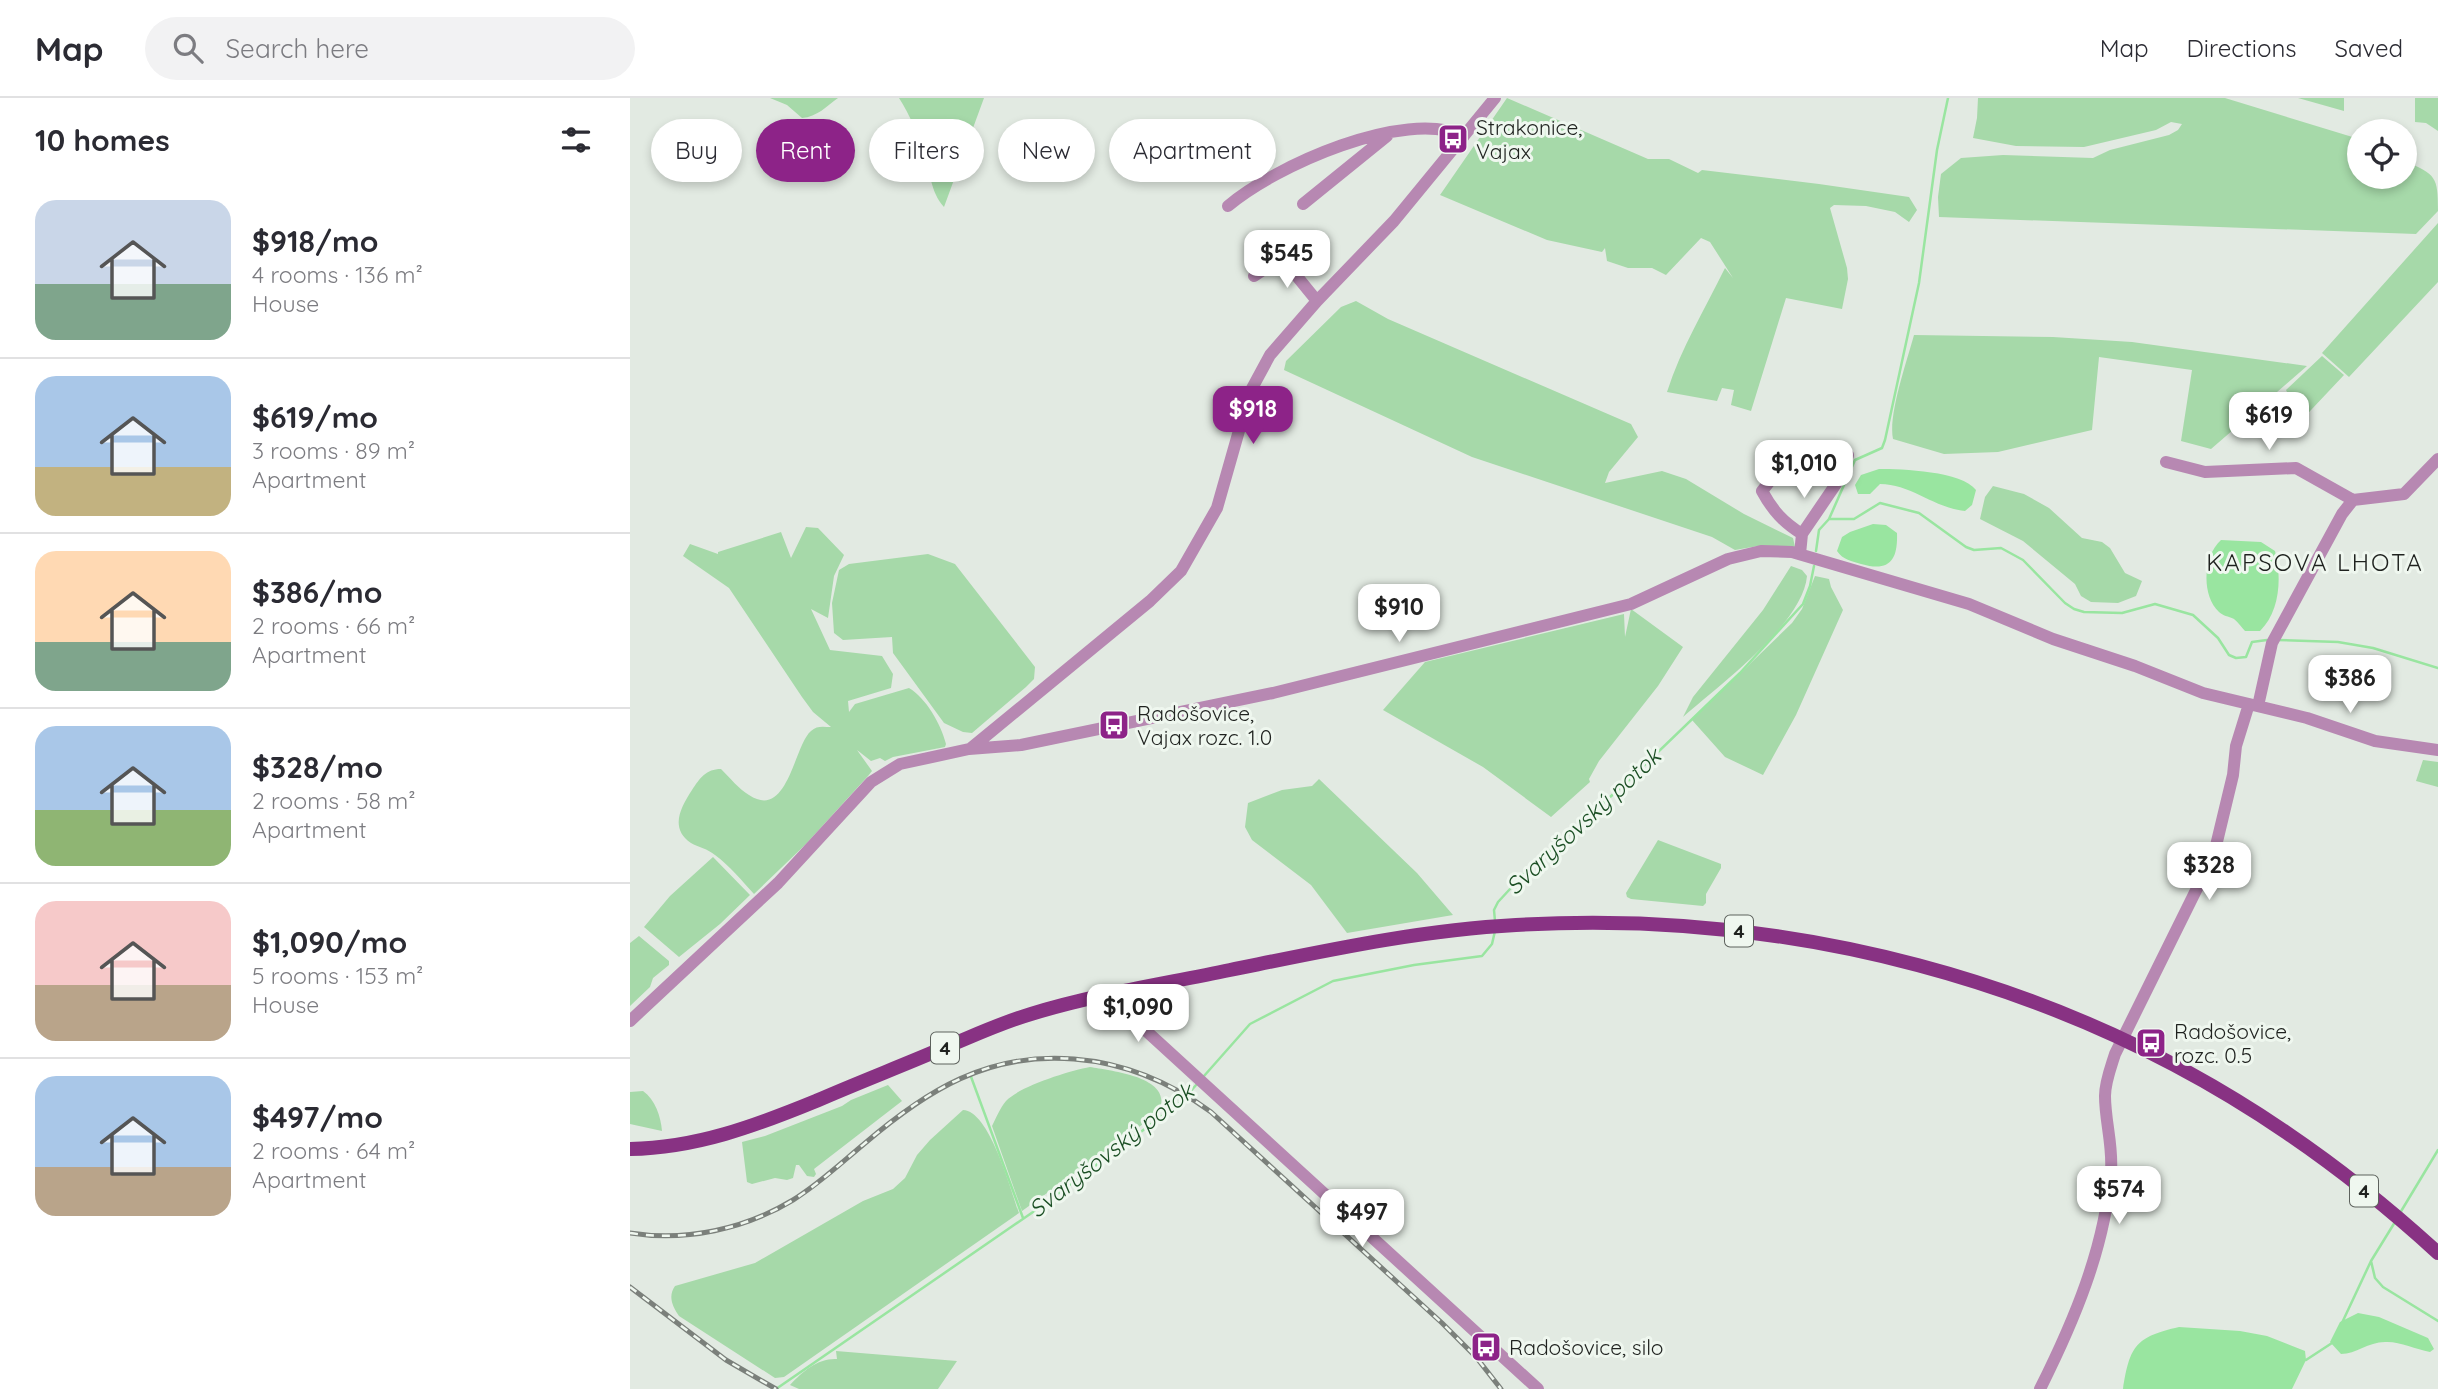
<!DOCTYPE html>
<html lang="en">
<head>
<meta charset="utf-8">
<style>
	body { margin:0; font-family:Quicksand,sans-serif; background:#f2f2f3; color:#2b2b33; height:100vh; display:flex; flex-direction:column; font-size:26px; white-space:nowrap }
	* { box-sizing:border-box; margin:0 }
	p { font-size:23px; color:#7c7c81 }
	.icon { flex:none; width:38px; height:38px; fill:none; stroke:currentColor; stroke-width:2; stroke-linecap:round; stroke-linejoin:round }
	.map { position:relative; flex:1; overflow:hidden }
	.side { display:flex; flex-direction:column; background:#fff; width:630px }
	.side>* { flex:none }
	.guide { position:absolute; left:21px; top:21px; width:665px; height:63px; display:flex; gap:14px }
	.tools { position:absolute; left:1717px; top:21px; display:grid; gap:14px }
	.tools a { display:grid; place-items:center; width:70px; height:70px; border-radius:50%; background:#fff; box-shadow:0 4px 10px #0003; font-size:35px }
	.price { position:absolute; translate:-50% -60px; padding:0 16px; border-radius:14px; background:#fff; color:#222; font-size:23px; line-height:46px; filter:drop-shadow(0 2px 4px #0008) }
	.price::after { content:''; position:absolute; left:50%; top:42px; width:21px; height:16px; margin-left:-10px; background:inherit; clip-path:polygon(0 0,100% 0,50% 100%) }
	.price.active { background:#8d2388; color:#fff }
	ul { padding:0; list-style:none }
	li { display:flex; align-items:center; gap:21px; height:175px; padding:0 35px }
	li+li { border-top:2px solid #e1e1e2 }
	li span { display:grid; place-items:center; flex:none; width:196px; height:140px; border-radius:21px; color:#555 }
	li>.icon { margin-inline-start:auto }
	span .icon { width:84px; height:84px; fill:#fffc; stroke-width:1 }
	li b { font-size:30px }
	h2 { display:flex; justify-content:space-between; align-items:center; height:84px; padding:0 35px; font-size:30px }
	.tag { padding:0 24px; border-radius:32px; background:#fff; box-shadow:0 4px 10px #0003; font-size:24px; line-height:63px }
	.tag.active { background:#8d2388; color:#fff }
	header { display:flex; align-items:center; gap:42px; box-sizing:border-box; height:98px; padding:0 35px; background:#fff; border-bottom:2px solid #e1e1e2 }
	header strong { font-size:33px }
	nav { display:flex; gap:38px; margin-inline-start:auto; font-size:24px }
	.search { width:490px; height:63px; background:#f2f2f3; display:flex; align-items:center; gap:18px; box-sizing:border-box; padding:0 24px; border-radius:38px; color:#7c7c81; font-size:26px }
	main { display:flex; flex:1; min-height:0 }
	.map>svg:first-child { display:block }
	.green { fill:#a6d9a9 }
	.water { fill:#99e5a0 }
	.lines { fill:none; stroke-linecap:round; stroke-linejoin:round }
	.stream { stroke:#99e5a0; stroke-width:2.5 }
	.minor { stroke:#b788b2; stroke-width:12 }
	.major { stroke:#883283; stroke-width:14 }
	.rail-casing { stroke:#7b807b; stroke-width:5 }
	.rail { stroke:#eff7ef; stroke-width:2.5; stroke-dasharray:8; stroke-linecap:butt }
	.labels { text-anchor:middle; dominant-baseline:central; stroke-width:6; stroke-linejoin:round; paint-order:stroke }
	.shield { fill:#eff7ef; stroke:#5d625d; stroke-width:2 }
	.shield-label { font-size:19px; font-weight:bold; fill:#1f221f }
	.poi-label { font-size:21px; fill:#1f221f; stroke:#eff7ef; text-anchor:start }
	.water-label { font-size:23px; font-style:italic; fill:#1b4f24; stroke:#eff7ef }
	.quarter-label { font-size:24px; letter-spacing:2px; fill:#1f221f; stroke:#eff7ef }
</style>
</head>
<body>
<header>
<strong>Map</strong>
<div class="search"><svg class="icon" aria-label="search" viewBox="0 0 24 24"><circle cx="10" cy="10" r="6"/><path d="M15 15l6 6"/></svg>Search here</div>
<nav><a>Map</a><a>Directions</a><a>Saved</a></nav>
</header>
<main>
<section class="side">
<h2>10 homes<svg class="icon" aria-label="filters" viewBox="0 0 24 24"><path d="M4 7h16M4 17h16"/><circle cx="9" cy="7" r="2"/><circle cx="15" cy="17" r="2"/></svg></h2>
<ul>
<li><span style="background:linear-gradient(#c9d6e8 60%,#7fa58c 0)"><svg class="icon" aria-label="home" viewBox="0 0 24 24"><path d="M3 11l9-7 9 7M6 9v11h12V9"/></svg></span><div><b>$918/mo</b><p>4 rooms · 136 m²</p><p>House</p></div></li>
<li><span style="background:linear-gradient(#a9c7e8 65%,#c2b280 0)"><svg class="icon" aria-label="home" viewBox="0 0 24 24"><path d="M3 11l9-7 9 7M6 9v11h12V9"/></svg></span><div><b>$619/mo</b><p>3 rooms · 89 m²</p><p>Apartment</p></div></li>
<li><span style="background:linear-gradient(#ffd9b3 65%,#7fa58c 0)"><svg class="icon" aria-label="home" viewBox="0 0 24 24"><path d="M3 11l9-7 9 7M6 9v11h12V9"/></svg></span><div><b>$386/mo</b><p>2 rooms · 66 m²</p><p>Apartment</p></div></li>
<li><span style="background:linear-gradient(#a9c7e8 60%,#8fb573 0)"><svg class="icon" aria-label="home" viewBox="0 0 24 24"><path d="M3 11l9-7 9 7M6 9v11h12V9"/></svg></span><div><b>$328/mo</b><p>2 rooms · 58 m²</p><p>Apartment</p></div></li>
<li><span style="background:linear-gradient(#f6c9c9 60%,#b9a48a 0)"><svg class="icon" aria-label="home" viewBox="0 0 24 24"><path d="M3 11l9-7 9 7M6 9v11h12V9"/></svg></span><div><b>$1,090/mo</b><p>5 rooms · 153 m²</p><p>House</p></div></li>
<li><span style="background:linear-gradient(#a9c7e8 65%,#b9a48a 0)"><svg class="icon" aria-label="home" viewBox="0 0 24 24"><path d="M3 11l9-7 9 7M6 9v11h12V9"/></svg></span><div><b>$497/mo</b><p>2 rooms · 64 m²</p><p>Apartment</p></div></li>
</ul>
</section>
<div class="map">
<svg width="1808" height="1291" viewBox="0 0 1808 1291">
	<rect width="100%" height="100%" fill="#e2eae2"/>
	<path class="green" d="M140 0H208C197 8 187 19 172 20L157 7Z
		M269 0H354L314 109C300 93 301 76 295 57 288 37 280 17 269 0Z
		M877 0 1018 61H1039L1068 75 1072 72 1189 86 1279 99 1287 112 1279 124 1265 114 1236 108 1204 107 1200 110 1217 170 1218 181 1212 211 1156 200 1121 313 1101 307 1104 292 1092 290 1087 303 1037 294C1051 250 1075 211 1095 170L1103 180 1080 144 1071 140 1036 177 1022 170H998L977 163 975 150 972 154 917 142 810 97Z
		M1348 0H1595L1729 41V79H1774L1775 63C1806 77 1808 78 1808 113L1786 136 1309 119 1308 99 1311 76 1331 60 1373 57 1463 60 1480 52 1539 37 1548 32 1552 26 1541 24 1526 32 1454 49 1386 48 1343 40 1347 20Z
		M1668 0H1714V13Z
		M1785 0H1808V33L1796 25 1785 24Z
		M1808 125V184L1719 279 1692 255Z
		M726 203 758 221 1001 326 1008 339 979 374 975 385 1032 373 1056 381 1114 416 1163 440 1165 449 1128 448 1105 452 1082 439 842 359 654 272 656 263 711 209Z
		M1284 237 1423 239 1502 244 1677 268 1581 351 1551 343 1562 272 1469 259 1462 332 1368 354 1314 356 1263 341C1258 317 1277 263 1284 237Z
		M1692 258 1714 277 1665 329 1654 327 1645 317 1659 298 1656 292Z
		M1363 388 1394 396 1419 410 1452 440 1472 444 1480 450 1495 475 1512 483 1506 498 1488 505 1461 504 1451 498 1445 486 1393 443 1350 421 1355 399Z
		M176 429 188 430 214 457 204 478 198 520 181 511 200 552 252 558 263 576 261 590 218 603 219 614 225 606 279 590C296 600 311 626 316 646L315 649 263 659 255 663 250 660 241 663 227 652 242 673 238 678 175 747 124 796C112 783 100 768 85 757 78 751 68 749 61 745 39 730 51 709 62 692 70 680 76 671 91 671 100 680 109 691 119 697 158 723 164 647 181 633 187 627 194 629 201 629L183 614 172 599 99 490 53 458 60 446 88 456V454L151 434 161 460Z
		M298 456 325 466 405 569 404 581 396 589 342 635 333 634 314 625 263 555 262 539 213 542 204 535 202 505 209 472 219 466Z
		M1161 468 1172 472 1177 478C1173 526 1088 588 1053 619L1063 599 1133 512Z
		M1185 478 1199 481 1201 489 1213 512 1166 617 1133 677 1095 659 1062 622 1162 525 1172 511Z
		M1001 511 1053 549 1028 588 969 663 959 681 960 684 921 719 853 669 753 612 795 564 994 516 995 539Z
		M1793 662 1808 664V689L1786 683Z
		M689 681 787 775 823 817 717 835 681 787 622 742 615 729 618 705 652 692 682 688Z
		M1028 742 1091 766V770L1076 796V805L1073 808 1001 801 997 799 996 795Z
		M83 759 120 797 90 826 49 859 14 829 40 798Z
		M9 838 39 863V867L23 880 20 889 0 908V845Z
		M460 969C483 973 549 980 527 1016L392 1113 362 1028C366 1020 370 1010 376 1003 390 988 439 973 460 969Z
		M258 987 272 1003 184 1071 186 1076 184 1079 177 1078 169 1067H166L163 1080 157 1082 145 1080 122 1086 117 1084 112 1044 135 1038 212 1008 221 1002Z
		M13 993C25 1001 31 1019 32 1033L0 1026V994Z
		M333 1012C360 1013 381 1093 389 1115L154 1279 145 1280 49 1218C42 1208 38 1198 45 1188L125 1165 233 1103 263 1091 275 1080 287 1057 300 1042Z
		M206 1253 327 1263 308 1291H169L160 1287C173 1273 188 1260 207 1261Z"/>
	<path class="water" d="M1249 371C1272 371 1332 373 1346 392L1342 407 1335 413C1304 410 1281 386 1250 386L1240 396H1228L1225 387 1231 377Z
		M1243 426 1256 427 1267 435C1268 463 1259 474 1231 466 1222 463 1213 462 1207 453L1212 439 1220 434Z
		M1591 442 1631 444 1645 453C1652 479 1650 514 1630 533H1615C1612 530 1608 524 1604 521 1598 518 1593 518 1589 514 1571 497 1573 458 1591 442Z
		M1728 1215 1749 1219 1798 1240 1804 1251 1800 1254C1785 1251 1769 1243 1755 1244 1738 1244 1726 1256 1711 1256L1700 1244 1710 1224Z
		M1549 1229 1610 1233 1637 1238 1675 1253 1676 1262 1662 1291H1493C1500 1247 1506 1239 1549 1229Z"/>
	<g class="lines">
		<path class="stream" d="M1199 421 1225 362 1252 350 1255 342 1289 185 1307 52 1318 0
			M1186 453 1189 432 1199 421H1224L1250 405 1289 415 1336 449 1344 452 1371 450 1393 462 1435 505 1444 511 1454 514 1492 515 1525 506 1563 517 1588 540 1599 557 1606 560 1616 559 1622 544 1637 542
			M1647 542 1708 544 1743 550 1808 570
			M865 823 864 812 868 804 892 778 999 682 1110 575 1173 506 1180 488 1184 468
			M340 976 393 1120
			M574 978 620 926 703 883 784 867 852 858 862 846 865 833
			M1770 1115 1808 1052
			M1765 1124 1741 1163 1745 1180 1753 1189 1808 1223
			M1711 1227 1741 1163
			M1676 1262 1702 1245
			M146 1291 403 1114 551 1004 567 986"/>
		<path class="minor" d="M673 106 757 38
			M598 108C645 68 774 10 834 38
			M652 160 687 203
			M624 178 677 143
			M1160 358 1132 393C1143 413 1153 424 1172 436
			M1536 364 1575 374 1666 370 1723 402
			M1170 456 1172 436 1208 383 1218 357
			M1628 608 1642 545 1712 416 1723 402 1774 396 1808 361
			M340 651 520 503 551 473 587 410 620 294 640 257 687 203 764 123 865 0
			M478 898 908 1291
			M0 923 148 785 241 684 270 666 339 651 391 647 643 595 1001 506 1098 461 1131 453 1162 454 1339 506 1423 541 1505 568 1573 595 1677 620 1745 643 1808 652
			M1410 1291C1444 1223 1475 1150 1481 1073 1483 1047 1475 1023 1475 998 1475 984 1481 969 1485 956L1584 756 1603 677 1606 648 1619 606"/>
		<path class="major" d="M0 1051C66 1050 125 1028 186 1003 227 985 269 969 311 951 341 939 370 925 401 916 466 896 534 886 600 872 694 853 789 832 886 827 1156 811 1432 881 1657 1035 1710 1071 1761 1112 1808 1155"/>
		<g class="rail-casing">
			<path id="rail" d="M0 1135C56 1144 115 1131 163 1102 189 1086 211 1065 234 1046 297 992 358 954 444 961 495 965 540 984 581 1014L812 1225 846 1259 871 1291
				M0 1189 96 1262 146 1291"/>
		</g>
		<use href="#rail" class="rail"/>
	</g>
	<defs>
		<g id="bus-square" transform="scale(1.575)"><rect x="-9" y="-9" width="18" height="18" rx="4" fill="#8d2388" stroke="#eff7ef"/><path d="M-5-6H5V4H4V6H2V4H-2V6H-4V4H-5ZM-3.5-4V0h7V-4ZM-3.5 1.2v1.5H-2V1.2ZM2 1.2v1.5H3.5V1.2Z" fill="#fff"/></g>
	</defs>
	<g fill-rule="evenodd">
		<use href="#bus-square" x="823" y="41"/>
		<use href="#bus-square" x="484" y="627"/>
		<use href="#bus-square" x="1521" y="945"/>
		<use href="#bus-square" x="856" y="1249"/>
	</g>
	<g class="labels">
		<g class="shield">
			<rect x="1095" y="817.5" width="28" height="31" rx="5"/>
			<rect x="301" y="934.5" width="28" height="31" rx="5"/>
			<rect x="1720" y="1077.5" width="28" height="31" rx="5"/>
		</g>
		<g class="shield-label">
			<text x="1109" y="833">4</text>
			<text x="315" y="950">4</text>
			<text x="1734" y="1093">4</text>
		</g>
		<g class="poi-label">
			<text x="846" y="29">Strakonice,<tspan x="846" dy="24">Vajax</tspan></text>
			<text x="507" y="615">Radošovice,<tspan x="507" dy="24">Vajax rozc. 1.0</tspan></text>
			<text x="1544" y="933">Radošovice,<tspan x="1544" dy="24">rozc. 0.5</tspan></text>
			<text x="879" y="1249">Radošovice, silo</text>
		</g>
		<g class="water-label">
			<text transform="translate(953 723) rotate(-43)">Svaryšovský potok</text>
			<text transform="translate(481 1052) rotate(-38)">Svaryšovský potok</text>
		</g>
		<g class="quarter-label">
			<text x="1685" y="464">KAPSOVA LHOTA</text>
		</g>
	</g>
</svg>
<div class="tools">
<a><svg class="icon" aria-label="locate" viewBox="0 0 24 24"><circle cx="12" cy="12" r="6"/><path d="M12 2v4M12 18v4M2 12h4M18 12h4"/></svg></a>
</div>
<b class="price" style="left:657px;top:192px">$545</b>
<b class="price active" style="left:623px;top:348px">$918</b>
<b class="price" style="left:1639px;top:354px">$619</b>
<b class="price" style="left:1174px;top:402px">$1,010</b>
<b class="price" style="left:769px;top:546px">$910</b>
<b class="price" style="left:1720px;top:617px">$386</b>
<b class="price" style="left:1579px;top:804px">$328</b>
<b class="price" style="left:508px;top:946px">$1,090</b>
<b class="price" style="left:1489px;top:1128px">$574</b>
<b class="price" style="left:732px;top:1151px">$497</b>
<div class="guide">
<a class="tag">Buy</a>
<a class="tag active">Rent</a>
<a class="tag">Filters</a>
<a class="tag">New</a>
<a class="tag">Apartment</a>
</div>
</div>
</main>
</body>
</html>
